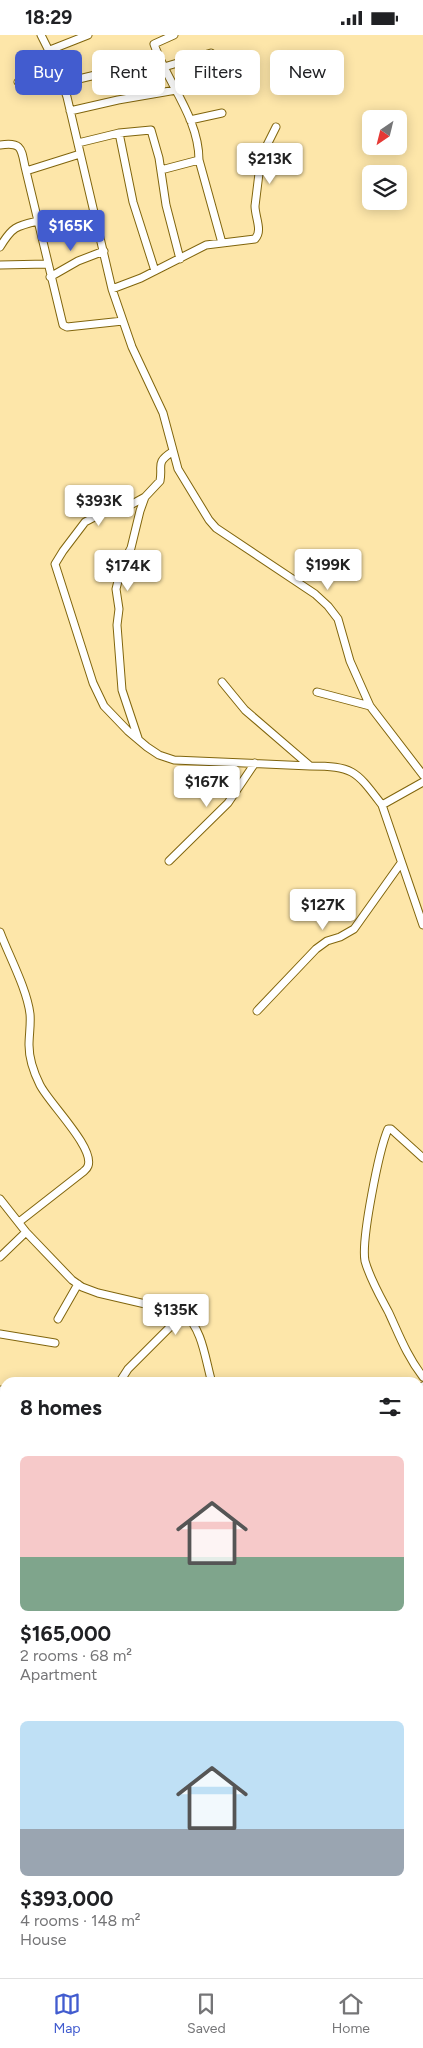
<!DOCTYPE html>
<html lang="en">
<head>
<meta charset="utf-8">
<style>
	body { margin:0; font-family:Figtree,sans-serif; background:#f2f2f2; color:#202124; height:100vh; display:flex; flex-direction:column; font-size:19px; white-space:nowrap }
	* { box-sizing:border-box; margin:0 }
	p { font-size:16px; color:#757577 }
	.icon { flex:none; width:28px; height:28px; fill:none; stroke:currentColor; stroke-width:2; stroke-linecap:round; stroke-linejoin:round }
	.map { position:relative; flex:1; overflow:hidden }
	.drawer { position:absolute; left:0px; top:1342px; width:424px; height:601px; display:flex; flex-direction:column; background:#fff; border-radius:15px 15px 0 0; box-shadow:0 2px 12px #0003 }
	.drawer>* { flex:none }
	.banner { position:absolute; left:15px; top:15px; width:394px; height:45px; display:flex; gap:10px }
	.needle { width:32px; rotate:215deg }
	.tools { position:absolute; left:362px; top:75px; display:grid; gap:10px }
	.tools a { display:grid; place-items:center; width:45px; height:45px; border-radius:8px; background:#fff; box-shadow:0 2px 12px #0003; font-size:25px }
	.price { position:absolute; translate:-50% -42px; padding:0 11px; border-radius:5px; background:#fff; color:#222; font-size:16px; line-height:32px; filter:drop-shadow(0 1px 2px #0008) }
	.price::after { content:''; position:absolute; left:50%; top:30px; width:15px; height:11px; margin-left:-8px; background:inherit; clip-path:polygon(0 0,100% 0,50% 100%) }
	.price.on { background:#425ccf; color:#fff }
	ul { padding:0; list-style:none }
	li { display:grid; align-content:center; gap:10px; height:265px; padding:0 20px }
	li span { display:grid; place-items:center; height:155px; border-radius:8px; color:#555 }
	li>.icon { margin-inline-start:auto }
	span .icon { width:90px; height:90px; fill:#fffc; stroke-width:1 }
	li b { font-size:21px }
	h2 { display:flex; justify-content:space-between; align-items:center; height:60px; padding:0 20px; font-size:21px }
	.chip { padding:0 18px; border-radius:8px; background:#fff; box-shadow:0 2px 12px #0003; font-size:18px; line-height:45px }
	.chip.on { background:#425ccf; color:#fff }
	.status { display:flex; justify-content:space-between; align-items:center; height:35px; padding:0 25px; background:#fff; direction:ltr }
	.status svg { height:14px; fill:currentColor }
	.menu { display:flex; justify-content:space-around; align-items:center; height:70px; border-top:1px solid #e0e0e0; background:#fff; font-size:14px; color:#757577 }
	.menu a { display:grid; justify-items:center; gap:2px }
	.menu .on { color:#425ccf }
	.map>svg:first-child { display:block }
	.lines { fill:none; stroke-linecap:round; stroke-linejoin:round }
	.street-casing { stroke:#80650d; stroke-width:9 }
	.street { stroke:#fff; stroke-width:7 }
</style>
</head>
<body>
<div class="status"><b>18:29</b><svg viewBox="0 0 49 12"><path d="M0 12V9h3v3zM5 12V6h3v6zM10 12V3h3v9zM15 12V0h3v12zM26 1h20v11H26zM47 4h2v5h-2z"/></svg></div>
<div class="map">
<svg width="423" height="1943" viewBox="0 0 423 1943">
	<rect width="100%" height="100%" fill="#fde6a9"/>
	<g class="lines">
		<g class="street-casing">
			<path id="street" d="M41 0 57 32 67 62 112 254 132 312 163 378 178 434 209 485 216 493 315 559 328 571 338 584 350 626 370 671 423 740
				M174 0 154 9C167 47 199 83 199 125
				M50 15 88 0
				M164 32 211 18
				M18 47 57 32
				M62 48 133 31 159 21
				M70 76 118 65 217 48
				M190 85 222 78
				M119 98 133 167 155 236
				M78 108 119 98 151 95 159 123 166 170 180 224
				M0 110C24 106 21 116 26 136L80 119
				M161 135 199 125 222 208
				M26 136 63 290 67 292 123 286
				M0 212C12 192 16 191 38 186
				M0 230 47 229
				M50 242 78 226 104 216
				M112 254 141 243 206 210 255 204C263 196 255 182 255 171L261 122 276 92
				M145 462 125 473 106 476 85 487 63 516 55 529 93 648 104 671 128 696 147 712 159 720 174 725 310 731
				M222 647 245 675 310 731C354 731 356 736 382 770
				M317 657 370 671
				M138 703 122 655 117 590 119 574 116 554 122 530 131 513 140 476 145 462 160 446C163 430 155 428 172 417
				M423 747 382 770 423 890
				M169 826 228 768 255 728
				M0 897C9 921 27 954 30 979 31 989 29 1000 29 1010 29 1024 34 1038 40 1050 49 1068 95 1113 88 1131 87 1134 85 1135 83 1137L19 1187
				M257 976 316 914 327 906 340 902 354 894 401 828
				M423 1123 391 1094H388C379 1115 361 1205 365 1226 370 1244 380 1261 389 1278 400 1302 407 1321 423 1342
				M0 1164 26 1197 72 1245 82 1252 98 1258 184 1278
				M0 1222 26 1197
				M58 1284 78 1249
				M0 1299 55 1308
				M119 1348 128 1334 184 1278C203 1295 205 1324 212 1348
				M0 1355 5 1356
				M419 1355 423 1351
				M419 1467 423 1462
				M0 1481 5 1477
				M419 1536 423 1538
				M0 1579 5 1581
				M419 1637 423 1629
				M419 1660 423 1663
				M0 1670 5 1661
				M0 1715 5 1717
				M419 1720 423 1724
				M419 1734 423 1729
				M0 1787 5 1790
				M0 1848 5 1841
				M183 1939 201 1943
				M106 1943 107 1939
				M274 1943 275 1939"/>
		</g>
		<use href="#street" class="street"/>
	</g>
</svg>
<div class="tools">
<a><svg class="needle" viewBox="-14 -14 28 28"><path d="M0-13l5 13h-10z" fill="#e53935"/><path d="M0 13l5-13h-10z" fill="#757577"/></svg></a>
<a><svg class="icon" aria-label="layers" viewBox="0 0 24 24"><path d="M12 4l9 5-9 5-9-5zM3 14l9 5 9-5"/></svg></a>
</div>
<b class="price" style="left:270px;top:150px">$213K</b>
<b class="price on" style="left:71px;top:217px">$165K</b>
<b class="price" style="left:99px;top:492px">$393K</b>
<b class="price" style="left:328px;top:556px">$199K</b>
<b class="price" style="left:128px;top:557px">$174K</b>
<b class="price" style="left:207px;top:773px">$167K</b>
<b class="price" style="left:323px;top:896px">$127K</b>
<b class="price" style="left:176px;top:1301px">$135K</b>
<div class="banner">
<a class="chip on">Buy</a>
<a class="chip">Rent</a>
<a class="chip">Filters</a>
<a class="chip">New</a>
</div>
<section class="drawer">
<h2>8 homes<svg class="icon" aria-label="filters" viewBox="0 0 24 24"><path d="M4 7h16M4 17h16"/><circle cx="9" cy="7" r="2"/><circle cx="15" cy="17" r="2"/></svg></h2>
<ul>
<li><span style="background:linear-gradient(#f6c9c9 65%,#7fa58c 0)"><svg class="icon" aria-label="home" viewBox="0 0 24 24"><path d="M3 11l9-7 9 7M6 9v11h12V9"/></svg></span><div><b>$165,000</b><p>2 rooms · 68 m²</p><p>Apartment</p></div></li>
<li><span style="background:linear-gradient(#bfe0f5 70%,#9aa5b1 0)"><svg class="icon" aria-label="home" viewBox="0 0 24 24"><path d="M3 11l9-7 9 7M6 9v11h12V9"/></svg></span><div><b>$393,000</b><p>4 rooms · 148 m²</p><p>House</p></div></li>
</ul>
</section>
</div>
<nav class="menu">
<a class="on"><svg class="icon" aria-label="map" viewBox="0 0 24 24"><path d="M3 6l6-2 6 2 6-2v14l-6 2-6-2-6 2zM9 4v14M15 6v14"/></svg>Map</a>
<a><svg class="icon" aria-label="saved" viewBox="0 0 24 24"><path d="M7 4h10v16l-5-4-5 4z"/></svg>Saved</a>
<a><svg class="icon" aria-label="home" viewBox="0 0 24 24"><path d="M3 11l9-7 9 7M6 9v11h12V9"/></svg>Home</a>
</nav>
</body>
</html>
